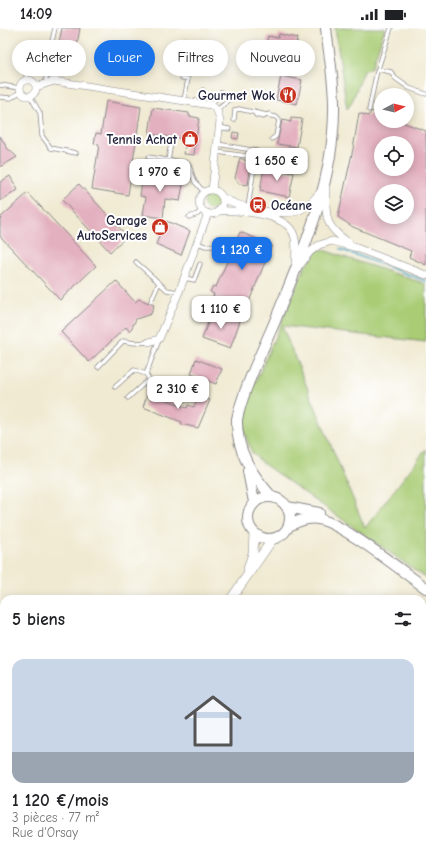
<!DOCTYPE html>
<html lang="fr">
<head>
<meta charset="utf-8">
<style>
	body { margin:0; font-family:"Comic Neue",sans-serif; background:#f2f2f2; color:#202124; height:100vh; display:flex; flex-direction:column; font-size:15px; white-space:nowrap }
	* { box-sizing:border-box; margin:0 }
	p { font-size:13px; color:#757577 }
	.icon { flex:none; width:22px; height:22px; fill:none; stroke:currentColor; stroke-width:2; stroke-linecap:round; stroke-linejoin:round }
	.map { position:relative; flex:1; overflow:hidden }
	.details { position:absolute; left:0px; top:567px; width:426px; height:268px; display:flex; flex-direction:column; background:#fff; border-radius:12px 12px 0 0; box-shadow:0 2px 10px #0003 }
	.details>* { flex:none }
	.guide { position:absolute; left:12px; top:12px; width:402px; height:36px; display:flex; gap:8px }
	.needle { width:26px; rotate:83deg }
	.buttons { position:absolute; left:374px; top:60px; display:grid; gap:8px }
	.buttons a { display:grid; place-items:center; width:40px; height:40px; border-radius:50%; background:#fff; box-shadow:0 2px 10px #0003; font-size:20px }
	.price { position:absolute; translate:-50% -34px; padding:0 9px; border-radius:8px; background:#fff; color:#222; font-size:13px; line-height:26px; filter:drop-shadow(0 1px 2px #0008) }
	.price::after { content:''; position:absolute; left:50%; top:24px; width:12px; height:9px; margin-left:-6px; background:inherit; clip-path:polygon(0 0,100% 0,50% 100%) }
	.price.on { background:#1a73e8; color:#fff }
	ul { padding:0; list-style:none }
	li { display:grid; align-content:center; gap:8px; height:212px; padding:0 12px }
	li+li { border-top:1px solid #e0e0e0 }
	li span { display:grid; place-items:center; height:124px; border-radius:12px; color:#555 }
	li>.icon { margin-inline-start:auto }
	span .icon { width:72px; height:72px; fill:#fffc; stroke-width:1 }
	li b { font-size:17px }
	h2 { display:flex; justify-content:space-between; align-items:center; height:48px; padding:0 12px; font-size:17px }
	.chip { padding:0 14px; border-radius:18px; background:#fff; box-shadow:0 2px 10px #0003; font-size:14px; line-height:36px }
	.chip.on { background:#1a73e8; color:#fff }
	.status { display:flex; justify-content:space-between; align-items:center; height:28px; padding:0 20px; background:#fff; direction:ltr }
	.status svg { height:11px; fill:currentColor }
	.map>svg:first-child { display:block }
	.green { fill:#a9cc75; stroke:#667758 }
	.lines { fill:none; stroke-linecap:round; stroke-linejoin:round }
	.stream { stroke:#46a7c5; stroke-width:2 }
	.building { fill:#e3b0bf; fill-rule:evenodd }
	.service-casing { stroke:#898686; stroke-width:5 }
	.minor-casing { stroke:#898686; stroke-width:8 }
	.secondary-casing { stroke:#898686; stroke-width:10 }
	.primary-casing { stroke:#898686; stroke-width:12 }
	.service { stroke:#fff; stroke-width:3.5 }
	.minor { stroke:#fff; stroke-width:7 }
	.secondary { stroke:#fff; stroke-width:9 }
	.primary { stroke:#fff; stroke-width:10 }
	.labels { text-anchor:middle; dominant-baseline:central; stroke-width:4; stroke-linejoin:round; paint-order:stroke }
	.poi-label { font-size:13px; font-weight:bold; fill:#22223b; stroke:#fff; text-anchor:end }
</style>
</head>
<body>
<div class="status"><b>14:09</b><svg viewBox="0 0 49 12"><path d="M0 12V9h3v3zM5 12V6h3v6zM10 12V3h3v9zM15 12V0h3v12zM26 1h20v11H26zM47 4h2v5h-2z"/></svg></div>
<div class="map">
<svg width="426" height="835" viewBox="0 0 426 835">
	<rect width="100%" height="100%" fill="#fff"/>
	<filter id="ink" filterUnits="userSpaceOnUse"><feTurbulence type="fractalNoise" baseFrequency=".025" numOctaves="2"/><feDisplacementMap in="SourceGraphic" scale="8" xChannelSelector="R" yChannelSelector="G"/><feConvolveMatrix kernelMatrix="1 2 1 2 8 2 1 2 1" color-interpolation-filters="sRGB"/></filter>
	<filter id="wash" filterUnits="userSpaceOnUse"><feTurbulence type="fractalNoise" baseFrequency=".012" numOctaves="4" result="noise"/><feDisplacementMap in="SourceGraphic" scale="16" xChannelSelector="R" yChannelSelector="G"/><feGaussianBlur stdDeviation="0.9" result="paint"/><feColorMatrix in="noise" values="0 0 0 0 0 0 0 0 0 0 0 0 0 0 0 0 0 1.4 0 .05"/><feComposite in="paint" operator="in"/></filter>
	<g filter="url(#wash)">
		<rect width="100%" height="100%" fill="#f0ead2"/>
		<path class="green" d="M335 0H385L372 39 364 43 351 76 347 81Z
			M203 174a8 8 0 1 1 16 0a8 8 0 1 1-16 0Z
			M320 221 426 256V314L282 298 365 500 426 421V550L265 437 252 425 244 403V381L306 237 315 224Z"/>
		<g class="lines">
			<path class="stream" d="M340 221 426 253"/>
		</g>
		<g id="blocks">
			<path class="building" d="M62 0H80L75 28 57 25Z
				M279 6 297 10 296 14H298L296 26H298L297 35 294 34 293 39 273 35 275 17 266 16 268 8 278 10Z
				M185 11 202 15 198 35 191 33 188 47 175 45 178 30 181 31Z
				M281 48 302 52 297 76 276 72Z
				M106 73 141 79 128 167 92 161 99 117 94 116 96 105 101 106Z
				M153 80 189 85V88L199 90 194 127 184 126 186 111 149 106Z
				M372 83 381 86V93H399L426 103V237L409 229 411 223 353 199 338 189 353 121 359 85 368 88ZM381 115H407V141H381ZM381 163H407V189H381Z
				M291 90 302 91 297 119 277 116 282 92 291 94Z
				M233 104 239 105 238 111 232 110Z
				M0 108 7 120 17 129 0 139Z
				M240 130 251 135 248 157 239 156 235 150Z
				M264 140 294 145 289 169 260 163Z
				M143 145 184 151 180 173 165 171 163 190 143 187 146 169 140 168Z
				M10 148 18 162 0 173V154Z
				M79 156 127 208 110 224 62 172Z
				M28 165 96 238 60 272 0 208V190Z
				M166 193 190 203 181 227 156 216Z
				M240 204 272 217 246 281 213 268 214 266 210 264 213 258 216 259Z
				M116 253 135 274 139 271 154 277 151 286 136 291 130 304 126 299 89 334 61 304Z
				M212 284 240 293 230 321 202 311Z
				M196 331 222 341 216 356 191 346Z
				M148 364 187 380 188 377 194 379 199 369 210 372 198 400 181 396 182 394 143 379Z"/>
		</g>
	</g>
	<g filter="url(#ink)">
		<use href="#blocks" fill-opacity="0" stroke="#898686" stroke-width="1"/>
		<g class="lines">
			<g class="service-casing">
				<path id="service" d="M22 37 28 52
					M378 41 391 44 395 50 409 60 426 66
					M182 50 188 51 184 72
					M46 56V40L55 0
					M0 57 20 60
					M30 68 40 85 42 108 51 120 76 125
					M0 69 11 70 21 63
					M201 74 203 62
					M211 77 221 64
					M217 82 234 68
					M369 82 376 47 391 0
					M254 84 256 87 263 89 269 86
					M234 92 235 82 239 81 276 89 279 92 276 108 272 111
					M219 99 229 101
					M218 116 257 123 263 130
					M217 124 247 128 255 133 248 179
					M148 129 188 135 195 154 204 164
					M166 145 171 115
					M189 189 198 186 201 181
					M198 215 205 218H223
					M136 234 167 262 178 264
					M185 250 194 252 200 236
					M151 273 159 255
					M159 312 146 346 149 351 194 370
					M98 339 123 313 135 315 149 314
					M115 359 134 342 146 346
					M128 370 149 351"/>
			</g>
			<g class="minor-casing">
				<path id="minor" d="M20 60a8 8 0 1 1 16 0a8 8 0 1 1-16 0Z
					M36 59 54 53 211 77 217 82 220 93 212 162
					M326 159C326 189 323 197 349 215
					M199 174a12 12 0 1 1 24 0a12 12 0 1 1-24 0Z
					M222 169C237 179 283 190 300 182 309 178 315 170 321 163
					M218 183C238 182 287 185 294 207 297 216 296 225 295 235
					M301 236 310 224 319 217 332 213 354 219 426 247
					M149 314 159 311 179 264 208 185
					M3 835 4 831
					M12 835 15 831"/>
			</g>
			<g class="secondary-casing">
				<path id="secondary" d="M248 541 253 525 254 506
					M231 571 272 512
					M0 763 4 764
					M0 780 4 788
					M94 831 98 835"/>
			</g>
			<g class="primary-casing">
				<path id="primary" d="M248 443 254 474
					M248 490a21 21 0 1 1 42 0a21 21 0 1 1-42 0Z
					M272 469C252 447 236 423 237 391 244 359 262 324 275 293 302 225 333 158 334 84 335 56 329 28 326 0
					M287 479 319 485
					M289 498C298 493 307 489 318 491 341 494 404 545 426 560"/>
			</g>
			<use href="#service" class="service"/>
			<use href="#minor" class="minor"/>
			<use href="#secondary" class="secondary"/>
			<use href="#primary" class="primary"/>
		</g>
	</g>
	<defs>
		<g id="restaurant-disc" transform="scale(0.9)"><circle r="9.5" fill="#c8321e" stroke="#fff"/><path d="M-5-6h1v4h1v-4h1v4h1v-4h1v5L-1.5 .5V6h-2V.5L-5-1ZM5-6V6H3V1.5H1.5Q1.5-4 5-6Z" fill="#fff"/></g>
		<g id="shop-disc" transform="scale(0.9)"><circle r="9.5" fill="#c8321e" stroke="#fff"/><path d="M-5-2.5h2.3a2.7 3.5 0 0 1 5.4 0H5L5.5 6h-11ZM-1.5-2.5h3a1.5 2.3 0 0 0-3 0Z" fill="#fff"/></g>
		<g id="bus-disc" transform="scale(0.9)"><circle r="9.5" fill="#c8321e" stroke="#fff"/><path d="M-5-6H5V4H4V6H2V4H-2V6H-4V4H-5ZM-3.5-4V0h7V-4ZM-3.5 1.2v1.5H-2V1.2ZM2 1.2v1.5H3.5V1.2Z" fill="#fff"/></g>
	</defs>
	<g fill-rule="evenodd">
		<use href="#restaurant-disc" x="288" y="67"/>
		<use href="#shop-disc" x="190" y="111"/>
		<use href="#bus-disc" x="258" y="177"/>
		<use href="#shop-disc" x="160" y="199"/>
	</g>
	<g class="labels">
		<g class="poi-label">
			<text x="275" y="67">Gourmet Wok</text>
			<text x="177" y="111">Tennis Achat</text>
			<text x="271" y="177" text-anchor="start">Océane</text>
			<text x="147" y="192">Garage<tspan x="147" dy="15">AutoServices</tspan></text>
		</g>
	</g>
</svg>
<div class="buttons">
<a><svg class="needle" viewBox="-14 -14 28 28"><path d="M0-13l5 13h-10z" fill="#e53935"/><path d="M0 13l5-13h-10z" fill="#757577"/></svg></a>
<a><svg class="icon" aria-label="locate" viewBox="0 0 24 24"><circle cx="12" cy="12" r="6"/><path d="M12 2v4M12 18v4M2 12h4M18 12h4"/></svg></a>
<a><svg class="icon" aria-label="layers" viewBox="0 0 24 24"><path d="M12 4l9 5-9 5-9-5zM3 14l9 5 9-5"/></svg></a>
</div>
<b class="price" style="left:277px;top:154px">1 650 €</b>
<b class="price" style="left:160px;top:165px">1 970 €</b>
<b class="price on" style="left:242px;top:243px">1 120 €</b>
<b class="price" style="left:221px;top:302px">1 110 €</b>
<b class="price" style="left:178px;top:382px">2 310 €</b>
<div class="guide">
<a class="chip">Acheter</a>
<a class="chip on">Louer</a>
<a class="chip">Filtres</a>
<a class="chip">Nouveau</a>
</div>
<section class="details">
<h2>5 biens<svg class="icon" aria-label="filters" viewBox="0 0 24 24"><path d="M4 7h16M4 17h16"/><circle cx="9" cy="7" r="2"/><circle cx="15" cy="17" r="2"/></svg></h2>
<ul>
<li><span style="background:linear-gradient(#c9d6e8 75%,#9aa5b1 0)"><svg class="icon" aria-label="home" viewBox="0 0 24 24"><path d="M3 11l9-7 9 7M6 9v11h12V9"/></svg></span><div><b>1 120 €/mois</b><p>3 pièces · 77 m²</p><p>Rue d'Orsay</p></div></li>
</ul>
</section>
</div>
</body>
</html>
